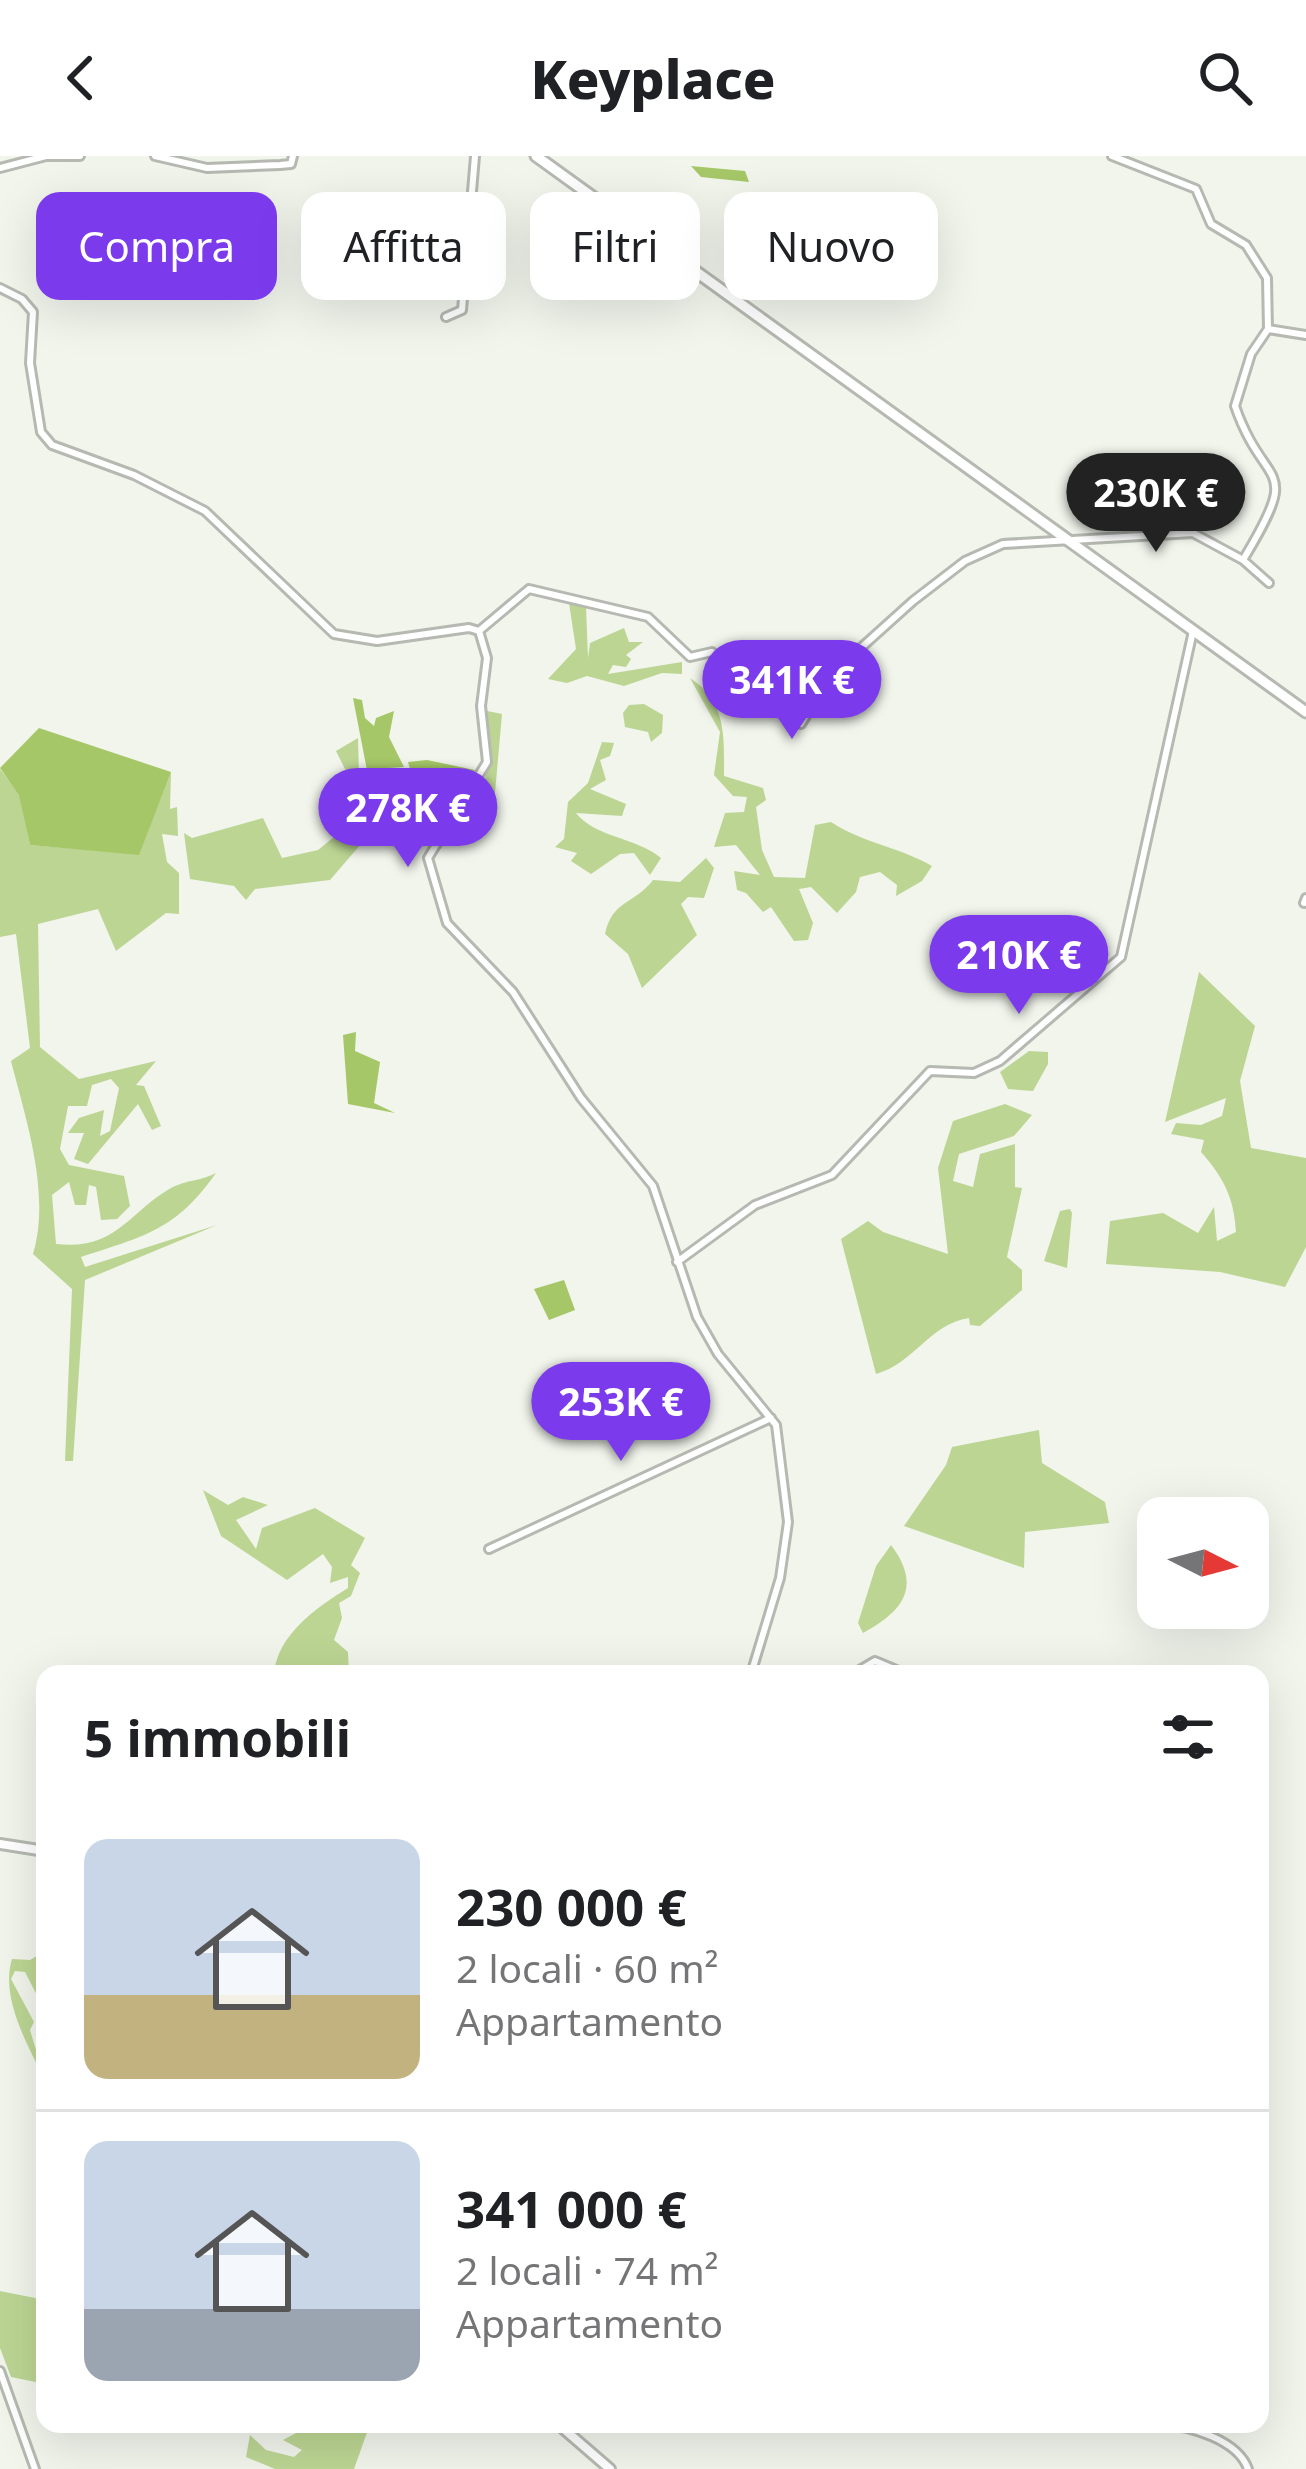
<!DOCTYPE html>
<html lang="it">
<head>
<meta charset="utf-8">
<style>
	body { margin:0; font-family:"Noto Sans",sans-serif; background:#f2f2f2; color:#202124; height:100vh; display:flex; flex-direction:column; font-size:45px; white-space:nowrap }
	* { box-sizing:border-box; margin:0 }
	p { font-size:39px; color:#757577 }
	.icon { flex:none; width:66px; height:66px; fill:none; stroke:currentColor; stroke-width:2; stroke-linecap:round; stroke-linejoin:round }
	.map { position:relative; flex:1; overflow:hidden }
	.details { position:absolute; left:36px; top:1509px; width:1233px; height:768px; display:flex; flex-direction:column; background:#fff; border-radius:24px; box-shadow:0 12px 48px #0002 }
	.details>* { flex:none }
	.banner { position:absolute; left:36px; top:36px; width:1236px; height:108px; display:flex; gap:24px }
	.needle { width:78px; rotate:96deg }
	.fabs { position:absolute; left:1137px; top:1341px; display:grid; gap:24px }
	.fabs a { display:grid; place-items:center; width:132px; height:132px; border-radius:24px; background:#fff; box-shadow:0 12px 48px #0002; font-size:60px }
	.price { position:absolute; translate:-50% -102px; padding:0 27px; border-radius:42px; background:#7c3aed; color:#fff; font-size:39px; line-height:78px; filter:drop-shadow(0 3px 6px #0008) }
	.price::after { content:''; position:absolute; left:50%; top:72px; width:36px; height:27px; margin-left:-18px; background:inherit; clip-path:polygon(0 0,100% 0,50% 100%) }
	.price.on { background:#222; color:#fff }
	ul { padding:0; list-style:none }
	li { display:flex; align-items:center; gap:36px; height:300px; padding:0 48px }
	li+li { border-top:3px solid #e0e0e0 }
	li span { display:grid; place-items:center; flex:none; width:336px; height:240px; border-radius:24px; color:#555 }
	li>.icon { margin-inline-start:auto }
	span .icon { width:144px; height:144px; fill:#fffc; stroke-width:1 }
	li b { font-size:51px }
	h2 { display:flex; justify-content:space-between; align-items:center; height:144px; padding:0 48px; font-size:51px }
	.chip { padding:0 42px; border-radius:24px; background:#fff; box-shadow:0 12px 48px #0002; font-size:42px; line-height:108px }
	.chip.on { background:#7c3aed; color:#fff }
	header { display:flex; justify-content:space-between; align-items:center; height:156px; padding:0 48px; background:#fff; font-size:54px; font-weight:800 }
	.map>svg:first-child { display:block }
	.green { fill:#bcd593 }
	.forest { fill:#a5c767 }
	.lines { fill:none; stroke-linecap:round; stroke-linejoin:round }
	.minor-casing { stroke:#b5b9b1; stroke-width:12 }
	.tertiary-casing { stroke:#b5b9b1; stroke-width:14 }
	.secondary-casing { stroke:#b5b9b1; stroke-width:15 }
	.minor { stroke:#fff; stroke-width:6 }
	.tertiary { stroke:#fff; stroke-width:8 }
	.secondary { stroke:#fff; stroke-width:9 }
</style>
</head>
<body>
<header><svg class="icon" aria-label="back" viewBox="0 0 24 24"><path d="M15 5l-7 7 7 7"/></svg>Keyplace<svg class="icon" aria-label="search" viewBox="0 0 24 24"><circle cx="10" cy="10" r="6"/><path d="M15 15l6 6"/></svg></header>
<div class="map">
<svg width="1306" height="2313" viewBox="0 0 1306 2313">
	<rect width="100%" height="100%" fill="#f1f5ec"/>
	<path class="green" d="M569 447 586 451 588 502 590 487 624 472 629 486H643L626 499 631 503 626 511 613 509 608 518 682 506V518L662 517 624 530 587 520 567 527 548 523 576 493Z
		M690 522C727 546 724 581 724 620L763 632 766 644 756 651 762 694 774 721 805 722 815 669 831 666C863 687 899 691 932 710L922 725 896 740 897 729 880 716 860 721 856 736 837 757 811 731 799 733 813 767 808 784 794 785 771 751 763 756 746 737 737 734 734 715 760 719 736 689 714 691 725 657 744 656 747 641 733 640 714 619 720 576Z
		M644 548 663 559 662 577 651 586 648 576 625 571 623 557 629 549Z
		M487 555 502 558 495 637 483 628 491 606Z
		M358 582 361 688 330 724 255 733 246 744 234 730 190 723 184 677 192 682 263 662 282 702 318 694 334 681 348 619 336 595Z
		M602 586 614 587 610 600 600 604 606 624 590 633 626 648 622 660 576 657C596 682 636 681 661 702L650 719 634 697 620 698 591 718 571 705 577 697 555 691 564 683 568 646 588 627Z
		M0 613 20 639 30 689 138 698 171 616 170 653 177 651 178 680 162 678 167 706 179 717V758L166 757 116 795 98 753 38 768 40 891 79 923 156 905 136 929 144 930 161 970 152 974 138 948 88 1008 74 1003 84 977H68L79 962 104 954 100 980 110 975 119 932 111 923 92 929 87 950H68L60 993 69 1009 124 1020 130 1050 117 1063 101 1064 96 1031 89 1029 86 1049H75L69 1026 52 1039 56 1088C116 1095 130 1055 171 1032 185 1024 202 1025 216 1017 176 1074 145 1080 81 1101L85 1111 217 1069 85 1124 73 1305H65L72 1133 33 1098C51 1038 26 964 11 905L30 892 16 778 0 781Z
		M706 702 714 712 704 742 688 741 681 748 697 779 642 832 628 798 605 778C612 744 635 748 653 724L680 726Z
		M1199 816 1255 870 1240 925 1251 992 1306 1002V1091L1285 1131 1220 1116 1106 1108 1110 1065 1163 1057 1198 1077 1214 1051 1217 1085 1236 1076C1234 1042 1224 1022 1201 996L1204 984 1171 978 1176 967 1201 969 1222 960 1226 942 1165 966Z
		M1029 895 1048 896V908L1033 935 1008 933 1000 916Z
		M1005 948 1032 959 1014 980 959 998 953 1025 973 1031 980 998 1015 988V1031L1022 1032 1007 1101 1022 1114V1134L980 1170 970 1169 969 1162C929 1168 915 1207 876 1218L841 1083 868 1065 883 1076 948 1098 938 1012 953 965Z
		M1070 1053 1072 1057 1067 1112 1044 1105 1060 1055Z
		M1039 1274 1042 1307 1105 1346 1109 1367 1025 1376 1024 1412 904 1370 946 1309 952 1291Z
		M203 1334 228 1349 243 1341 268 1349 236 1364 256 1393 262 1372 315 1352 365 1382 351 1409 360 1417 351 1440 339 1447 342 1462 334 1484 348 1496 349 1518H274C277 1479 317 1451 348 1432V1421L330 1427 332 1411 323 1398 287 1424 221 1380Z
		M891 1389C922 1430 904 1455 863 1477L858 1467 876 1410Z
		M45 1795V1855L25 1816 15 1815 11 1823 34 1866 30 1874 45 1924C28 1890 0 1842 12 1803L30 1804Z
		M0 2135 45 2144V2228L11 2221 0 2192Z
		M313 2268H370L354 2313H275L246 2301 250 2279 266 2294 294 2301 302 2294 283 2284Z"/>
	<path class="forest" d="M691 10 745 15 749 26 701 21Z
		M901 37H915L900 57 880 68 887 71 882 101 870 80 869 64 894 52Z
		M353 542 362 544 365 562 374 570 376 562 394 555 389 581 404 611 389 612 390 680 379 681 382 664 368 649 371 635Z
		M39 572 171 616 139 699 30 689 19 639 0 612Z
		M427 604 475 614 449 660 420 670 407 662 434 644 433 634 415 631 408 606Z
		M356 876 355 895 380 906 374 947 395 957 348 948 343 879Z
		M564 1124 575 1154 549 1164 534 1133Z"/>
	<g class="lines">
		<g class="minor-casing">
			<path id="minor" d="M155 0 207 12 280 9 291 8 293 0
				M1112 0 1196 33 1211 68 1246 89 1267 122 1268 173 1251 198 1235 250C1265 337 1304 303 1243 404
				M0 12 46 0H80
				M0 132 22 143 33 156 30 207 41 276 52 289 134 319 205 355 334 478 377 485 469 472 479 475 487 502 481 550 487 606 428 702 447 767 513 836 581 942 653 1030 697 1161 718 1198 776 1269 788 1366 780 1422 751 1518
				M446 161 462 154 475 0
				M1268 173 1306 179
				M479 475 529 433 648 461 690 501 712 496 758 541 801 568 833 517 913 445 965 405 1003 388 1193 377 1243 404 1269 427
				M1304 747 1306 742
				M677 1106 755 1049 832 1019 930 915 974 917 1000 905 1121 801 1193 475
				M489 1393 771 1262
				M853 1518 875 1505 906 1518
				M0 2215 35 2313
				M1161 2268C1190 2270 1238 2284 1248 2313"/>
		</g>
		<g class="tertiary-casing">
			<path id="tertiary" d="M0 1688 45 1695
				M558 2268 610 2313"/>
		</g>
		<g class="secondary-casing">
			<path id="secondary" d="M536 0 1306 556"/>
		</g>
		<use href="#minor" class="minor"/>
		<use href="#tertiary" class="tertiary"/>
		<use href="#secondary" class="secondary"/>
	</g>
</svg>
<div class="fabs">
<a><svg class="needle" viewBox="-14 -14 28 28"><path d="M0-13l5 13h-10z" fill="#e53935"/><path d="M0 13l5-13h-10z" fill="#757577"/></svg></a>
</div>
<b class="price on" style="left:1156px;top:399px">230K €</b>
<b class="price" style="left:792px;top:586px">341K €</b>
<b class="price" style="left:408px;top:714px">278K €</b>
<b class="price" style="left:1019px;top:861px">210K €</b>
<b class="price" style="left:621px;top:1308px">253K €</b>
<div class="banner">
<a class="chip on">Compra</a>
<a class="chip">Affitta</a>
<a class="chip">Filtri</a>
<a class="chip">Nuovo</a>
</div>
<section class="details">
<h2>5 immobili<svg class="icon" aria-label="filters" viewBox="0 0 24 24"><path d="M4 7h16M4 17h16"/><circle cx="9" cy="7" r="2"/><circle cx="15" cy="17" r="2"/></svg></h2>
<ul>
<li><span style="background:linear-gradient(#c9d6e8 65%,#c2b280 0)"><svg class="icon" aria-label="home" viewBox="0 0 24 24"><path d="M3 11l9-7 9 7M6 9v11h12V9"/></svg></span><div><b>230 000 €</b><p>2 locali · 60 m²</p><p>Appartamento</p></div></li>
<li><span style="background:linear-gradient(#c9d6e8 70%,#9aa5b1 0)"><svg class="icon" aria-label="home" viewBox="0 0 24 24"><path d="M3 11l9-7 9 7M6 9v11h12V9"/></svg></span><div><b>341 000 €</b><p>2 locali · 74 m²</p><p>Appartamento</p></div></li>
</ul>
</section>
</div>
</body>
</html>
